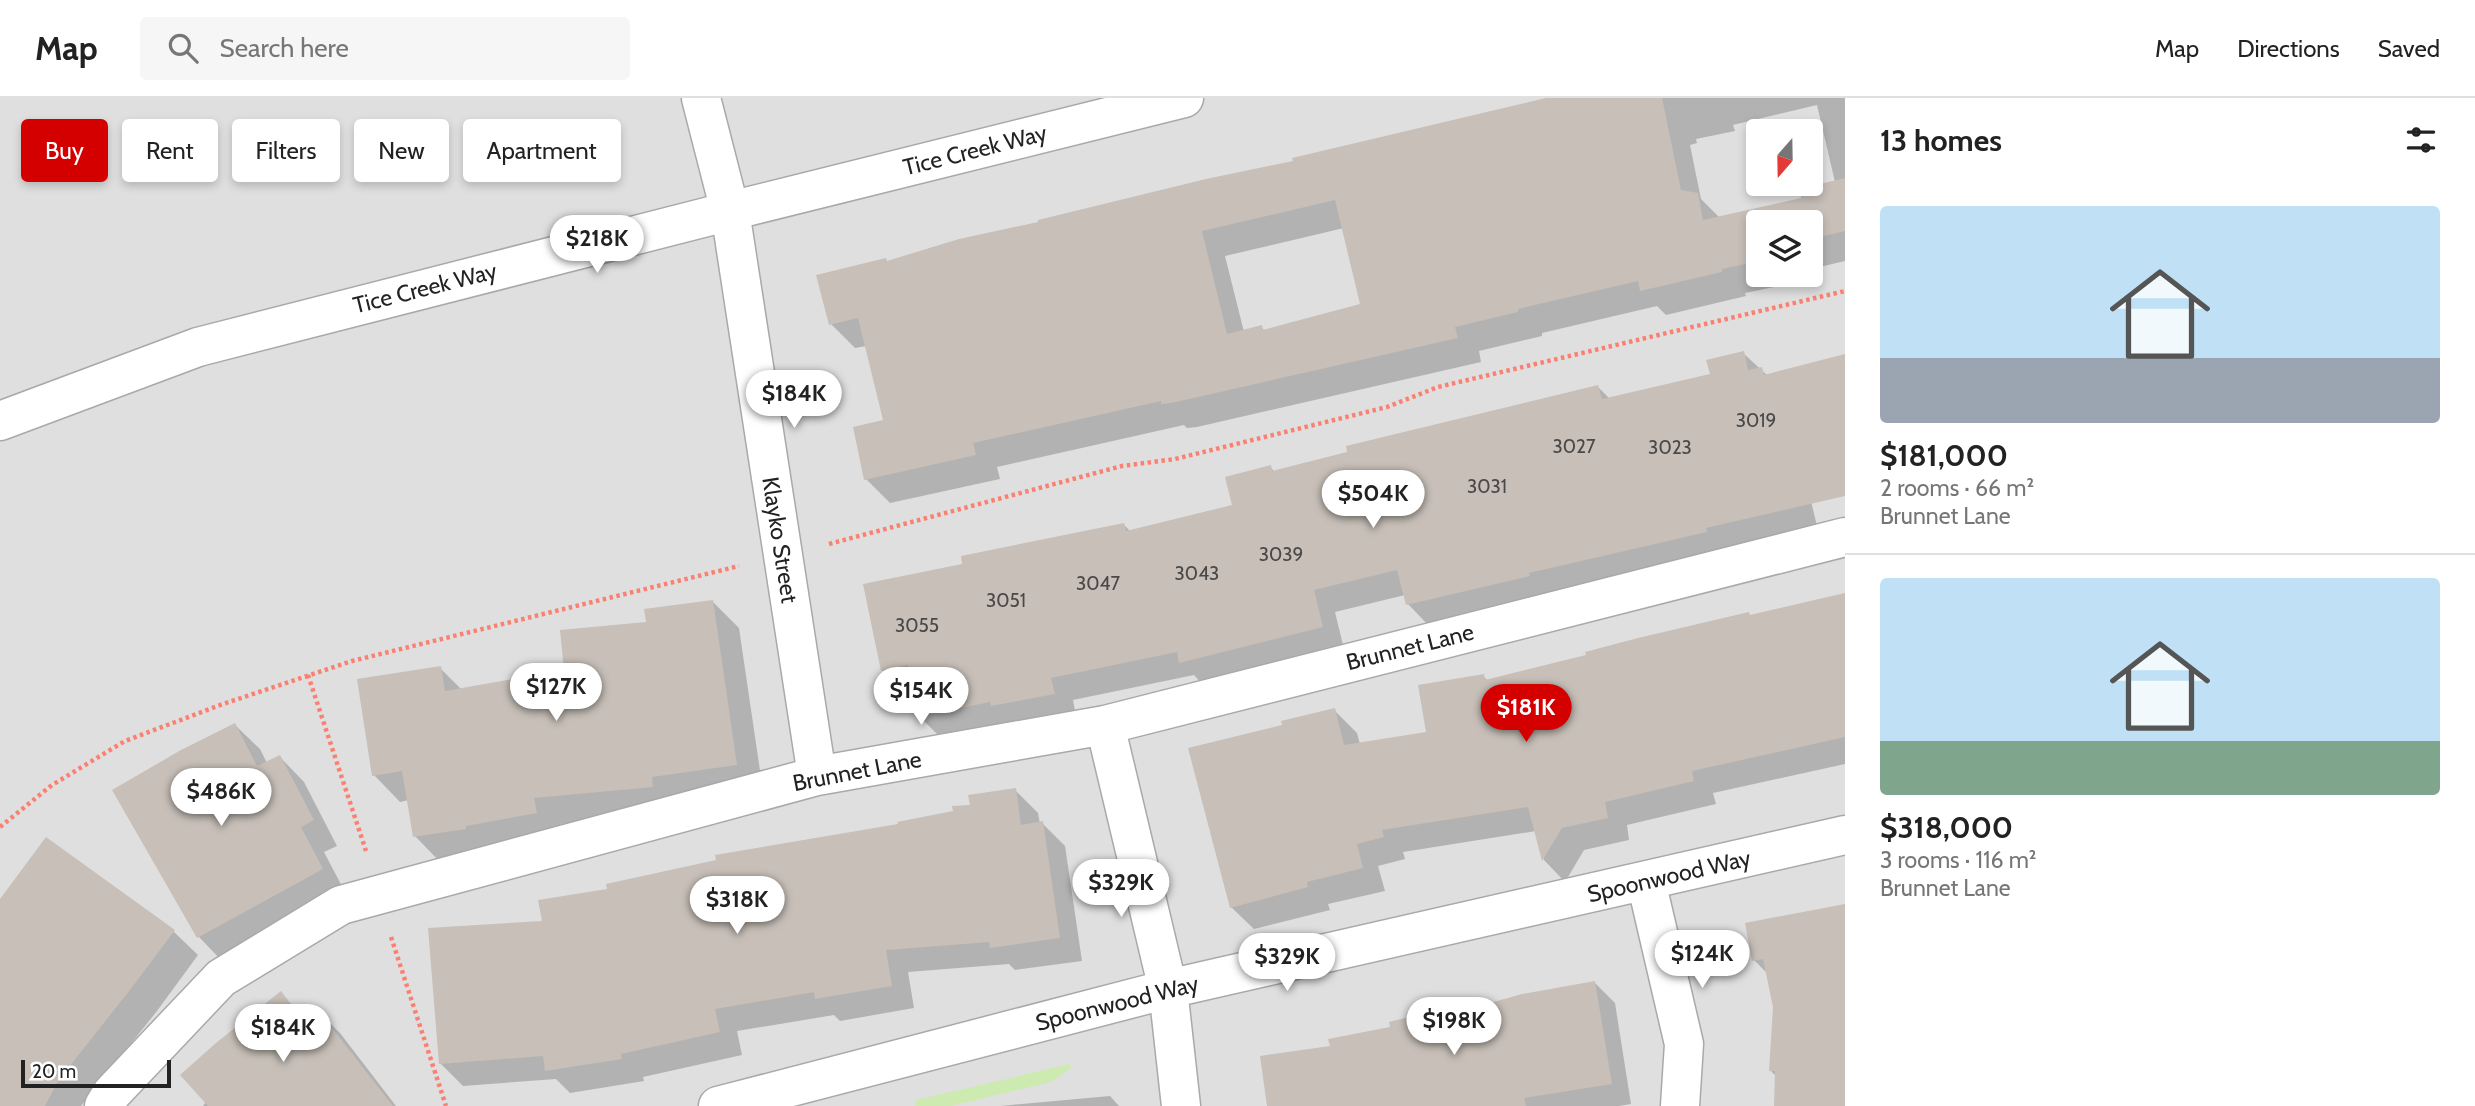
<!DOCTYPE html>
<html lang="en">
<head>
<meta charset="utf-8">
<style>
	body { margin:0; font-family:Cabin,sans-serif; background:#f6f6f6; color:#222; height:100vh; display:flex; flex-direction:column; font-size:26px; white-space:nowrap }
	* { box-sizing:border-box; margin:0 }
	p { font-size:23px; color:#767676 }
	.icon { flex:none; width:38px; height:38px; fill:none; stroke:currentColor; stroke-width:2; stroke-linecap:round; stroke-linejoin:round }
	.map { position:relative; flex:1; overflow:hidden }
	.details { display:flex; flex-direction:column; background:#fff; width:630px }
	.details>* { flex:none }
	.guide { position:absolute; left:21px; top:21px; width:665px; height:63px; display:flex; gap:14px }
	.needle { width:46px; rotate:200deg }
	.fabs { position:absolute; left:1746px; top:21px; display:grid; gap:14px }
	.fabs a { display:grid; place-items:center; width:77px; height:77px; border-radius:7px; background:#fff; box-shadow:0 4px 10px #0003; font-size:35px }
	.scale { position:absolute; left:21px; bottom:18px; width:150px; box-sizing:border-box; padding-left:7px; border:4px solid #222; border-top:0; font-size:19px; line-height:24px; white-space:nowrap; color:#222; -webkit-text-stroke:5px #fff; paint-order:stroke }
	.price { position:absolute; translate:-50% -60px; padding:0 16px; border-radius:24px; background:#fff; color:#222; font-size:23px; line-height:46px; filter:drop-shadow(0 2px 4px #0008) }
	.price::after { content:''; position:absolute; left:50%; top:42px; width:21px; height:16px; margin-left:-10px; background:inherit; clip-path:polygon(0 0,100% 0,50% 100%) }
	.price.current { background:#d40000; color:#fff }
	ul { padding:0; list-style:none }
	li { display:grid; align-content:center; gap:14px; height:371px; padding:0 35px }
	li+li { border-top:2px solid #e0e0e0 }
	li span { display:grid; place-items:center; height:217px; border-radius:7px; color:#555 }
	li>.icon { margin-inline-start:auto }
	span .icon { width:126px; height:126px; fill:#fffc; stroke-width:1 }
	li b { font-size:30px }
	h2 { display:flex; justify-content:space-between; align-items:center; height:84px; padding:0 35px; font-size:30px }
	.tag { padding:0 24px; border-radius:7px; background:#fff; box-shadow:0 4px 10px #0003; font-size:24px; line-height:63px }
	.tag.current { background:#d40000; color:#fff }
	header { display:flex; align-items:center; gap:42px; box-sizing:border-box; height:98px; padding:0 35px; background:#fff; border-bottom:2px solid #e0e0e0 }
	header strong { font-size:33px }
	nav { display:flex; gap:38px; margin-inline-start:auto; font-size:24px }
	.search { width:490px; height:63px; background:#f6f6f6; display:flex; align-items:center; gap:18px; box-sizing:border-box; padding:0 24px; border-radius:7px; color:#767676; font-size:26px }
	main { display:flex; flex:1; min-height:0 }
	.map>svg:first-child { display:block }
	.residential { fill:#e0dfdf; fill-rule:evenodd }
	.grass { fill:#cdebb0 }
	.shadow { fill:#0003; fill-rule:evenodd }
	.building { fill:#c7bfb8; fill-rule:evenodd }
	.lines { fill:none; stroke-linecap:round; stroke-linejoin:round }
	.minor-casing { stroke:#a9a9a9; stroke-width:41 }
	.path { stroke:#fa8072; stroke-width:4.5; stroke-dasharray:3.5 3.5; stroke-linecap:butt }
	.minor { stroke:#fff; stroke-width:38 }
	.labels { text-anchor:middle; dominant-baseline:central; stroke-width:7; stroke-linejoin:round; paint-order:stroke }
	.number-label { font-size:19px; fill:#4b4948 }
	.street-label { font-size:23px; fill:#222; stroke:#fff }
</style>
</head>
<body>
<header>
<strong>Map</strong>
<div class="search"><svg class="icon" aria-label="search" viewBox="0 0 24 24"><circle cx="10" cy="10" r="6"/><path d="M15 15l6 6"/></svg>Search here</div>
<nav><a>Map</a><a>Directions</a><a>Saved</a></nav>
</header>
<main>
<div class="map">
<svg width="1845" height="1008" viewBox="0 0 1845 1008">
	<rect width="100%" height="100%" fill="#f2efe9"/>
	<path class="residential" d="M0 0H1845V1008H0ZM1759 33H1811V86H1759ZM1759 124H1811V177H1759Z"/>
	<path class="grass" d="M1070 966 1071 970 1051 984 951 1008H915L916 1002Z"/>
	<path class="shadow" d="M1556 0H1845V163L1811 171V124H1759V177H1786L1772 180 1774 189 1745 195 1746 198 1666 217 1657 208 1542 235V238L1479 253 1481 264 1197 329 1187 330 1184 327 997 369 1000 381 890 405 866 381 885 324 866 248 855 250 831 226 889 165ZM1817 7 1835 84 1803 101 1720 120 1701 101 1690 47 1697 45 1696 41 1735 33 1733 27ZM1344 130 1362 207 1265 233 1261 229 1244 234 1225 158Z
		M1743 255 1768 278 1845 258V381L1808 391 1818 432 1430 529 1408 506 1405 497 1335 514 1344 551 1203 587 1194 577 1073 602 1076 618 941 640 919 618 914 593 905 594 883 572 965 468 1124 427 1131 434 1234 408 1270 369 1275 374 1598 289 1610 301 1712 278Z
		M713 504 739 530 763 693 678 716 560 726 562 741 441 765 415 738 409 702 400 704 374 677 440 570 462 592 566 574 648 526Z
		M1751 518 1845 529V666L1713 695 1716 706 1627 727 1629 742 1584 752 1565 784 1544 762 1536 733 1403 754 1405 761 1378 768 1385 793 1328 806 1330 812 1254 831 1231 809 1284 628 1334 612 1357 635 1360 646 1428 635 1483 578 1488 583Z
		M235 627 260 651 267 665 280 659 304 684 337 748 324 754 346 796 223 864 199 839Z
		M1015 692 1038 715 1040 726 1042 725 1065 748 1082 863 1015 872 1009 866 908 874 914 910 840 923 834 917 737 933 742 957 643 979 644 983 570 995 556 981 463 988 440 965 544 824 609 793 955 715Z
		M1845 808V1008H1775L1777 979 1770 972 1774 909 1768 876 1754 862Z
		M0 826 173 833 198 857 157 913 81 1008H0Z
		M1595 885 1615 905 1631 1006 1619 1008H1269L1332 950 1445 912 1451 918Z
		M281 896 303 918 314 910 340 935 396 1008H203Z
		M1110 998 1119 1008H1000Z"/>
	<path class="building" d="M1546 0H1662L1681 92 1698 95 1703 122 1801 100 1799 91 1845 80V133L1811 141V124H1759V153L1748 156 1750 165 1722 171V174L1640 193 1638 183 1518 211V214L1455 229 1458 240 1171 305 1161 306V303L973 345 976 357 864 382 853 329 883 322 858 220 829 227 816 177 886 160 887 163 959 141 1038 124V122L1206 81 1293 63 1292 60ZM1335 102 1360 206 1263 232 1262 227 1227 236 1202 133Z
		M1744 253 1748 272 1762 269 1764 277 1845 256V398L1706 430 1707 434 1529 475 1530 478 1406 507 1397 472 1314 492 1323 529 1179 565 1177 554 1051 580 1055 596 991 608 990 604 917 619 908 567 881 573 863 486 962 466 961 458 1124 425 1126 433 1232 407 1225 379 1271 367 1272 373 1347 354 1346 348 1598 287 1602 301 1710 276 1706 262Z
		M1845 495V639L1692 673 1694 683 1605 704 1608 720 1562 730 1542 763 1528 709 1382 732 1384 739 1357 746 1363 770 1307 784 1308 789 1230 810 1188 650 1282 627 1281 623 1335 610 1344 647 1426 634 1418 587 1484 576 1485 582 1586 557 1585 554 1638 540 1749 514 1750 517Z
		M713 502 737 667 652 679 653 689 534 700 537 715 466 728V731L413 739 402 673 372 678 357 581 441 568 445 593 564 572 560 532 646 524 644 511Z
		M235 625 257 668 280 657 314 722 301 729 323 771 197 840 112 692 181 652Z
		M1016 690 1021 727 1043 723 1060 840 990 850 989 844 886 852 892 888 815 901 814 894 715 911 720 934 621 956 622 961 545 973 543 958 439 966 428 830 542 823 538 802 607 791 606 786 716 762 715 757 898 726 897 724 953 713 952 708 970 707 968 697Z
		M46 739 175 832 133 888 58 983 45 1008H0V801Z
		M1845 806V1008H1774L1775 973H1769L1773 909 1763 861 1752 863 1745 825Z
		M1595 883 1612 986 1524 1000 1526 1008H1267L1260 958 1330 948 1328 941 1390 929 1389 924 1445 910 1447 917 1522 896Z
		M281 893 300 918 314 907 393 1008H208L180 977 216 945Z"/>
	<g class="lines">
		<g class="minor-casing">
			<path id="minor" d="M701 0 730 113 817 678
				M0 323 198 249 730 113 1184 0
				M1105 627 1168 891 1181 1008
				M1646 783 1684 946 1680 1008
				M104 1008 112 995 221 880 341 807 817 678 1105 627 1845 439
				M718 1008 1168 891 1845 737"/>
		</g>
		<path class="path" d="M829 446 1122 368 1175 361 1387 309 1438 289 1845 193
			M308 577 366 753
			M0 729 52 687 125 643 223 606 352 563 739 468
			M391 839 446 1008"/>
		<use href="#minor" class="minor"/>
	</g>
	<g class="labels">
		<g class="number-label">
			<text x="1756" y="322">3019</text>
			<text x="1574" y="348">3027</text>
			<text x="1670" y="349">3023</text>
			<text x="1487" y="388">3031</text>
			<text x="1281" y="456">3039</text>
			<text x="1197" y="475">3043</text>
			<text x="1098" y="485">3047</text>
			<text x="1006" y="502">3051</text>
			<text x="917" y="527">3055</text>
		</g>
		<g class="street-label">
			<text transform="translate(975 52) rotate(-14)">Tice Creek Way</text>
			<text transform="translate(425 190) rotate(-14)">Tice Creek Way</text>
			<text transform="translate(780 442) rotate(81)">Klayko Street</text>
			<text transform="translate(1410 549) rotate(-14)">Brunnet Lane</text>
			<text transform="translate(857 673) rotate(-11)">Brunnet Lane</text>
			<text transform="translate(1669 778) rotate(-13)">Spoonwood Way</text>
			<text transform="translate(1117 905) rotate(-14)">Spoonwood Way</text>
		</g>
	</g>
</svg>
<div class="fabs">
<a><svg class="needle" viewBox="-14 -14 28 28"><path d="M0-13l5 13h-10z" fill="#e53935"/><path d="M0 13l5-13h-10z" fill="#767676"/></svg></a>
<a><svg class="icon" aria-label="layers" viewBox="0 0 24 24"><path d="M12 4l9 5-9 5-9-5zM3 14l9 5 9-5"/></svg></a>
</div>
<div class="scale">20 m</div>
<b class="price" style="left:597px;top:177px">$218K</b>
<b class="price" style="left:794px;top:332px">$184K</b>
<b class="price" style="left:1373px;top:432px">$504K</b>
<b class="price" style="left:556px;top:625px">$127K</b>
<b class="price" style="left:921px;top:629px">$154K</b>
<b class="price current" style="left:1526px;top:646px">$181K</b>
<b class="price" style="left:221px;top:730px">$486K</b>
<b class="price" style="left:1121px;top:821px">$329K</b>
<b class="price" style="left:737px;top:838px">$318K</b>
<b class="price" style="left:1702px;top:892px">$124K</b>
<b class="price" style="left:1287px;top:895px">$329K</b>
<b class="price" style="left:1454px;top:959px">$198K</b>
<b class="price" style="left:283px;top:966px">$184K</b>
<div class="guide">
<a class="tag current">Buy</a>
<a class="tag">Rent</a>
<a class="tag">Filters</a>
<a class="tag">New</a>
<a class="tag">Apartment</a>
</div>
</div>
<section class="details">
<h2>13 homes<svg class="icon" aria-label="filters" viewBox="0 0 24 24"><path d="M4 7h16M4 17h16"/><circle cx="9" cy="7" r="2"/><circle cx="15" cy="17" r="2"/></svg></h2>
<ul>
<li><span style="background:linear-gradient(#bfe0f5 70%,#9aa5b1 0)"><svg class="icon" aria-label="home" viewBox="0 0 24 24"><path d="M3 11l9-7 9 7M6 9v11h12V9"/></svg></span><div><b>$181,000</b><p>2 rooms · 66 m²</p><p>Brunnet Lane</p></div></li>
<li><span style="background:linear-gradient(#bfe0f5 75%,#7fa58c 0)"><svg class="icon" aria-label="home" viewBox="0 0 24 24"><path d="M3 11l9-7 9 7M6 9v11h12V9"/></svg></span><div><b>$318,000</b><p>3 rooms · 116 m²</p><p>Brunnet Lane</p></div></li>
</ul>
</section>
</main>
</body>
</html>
